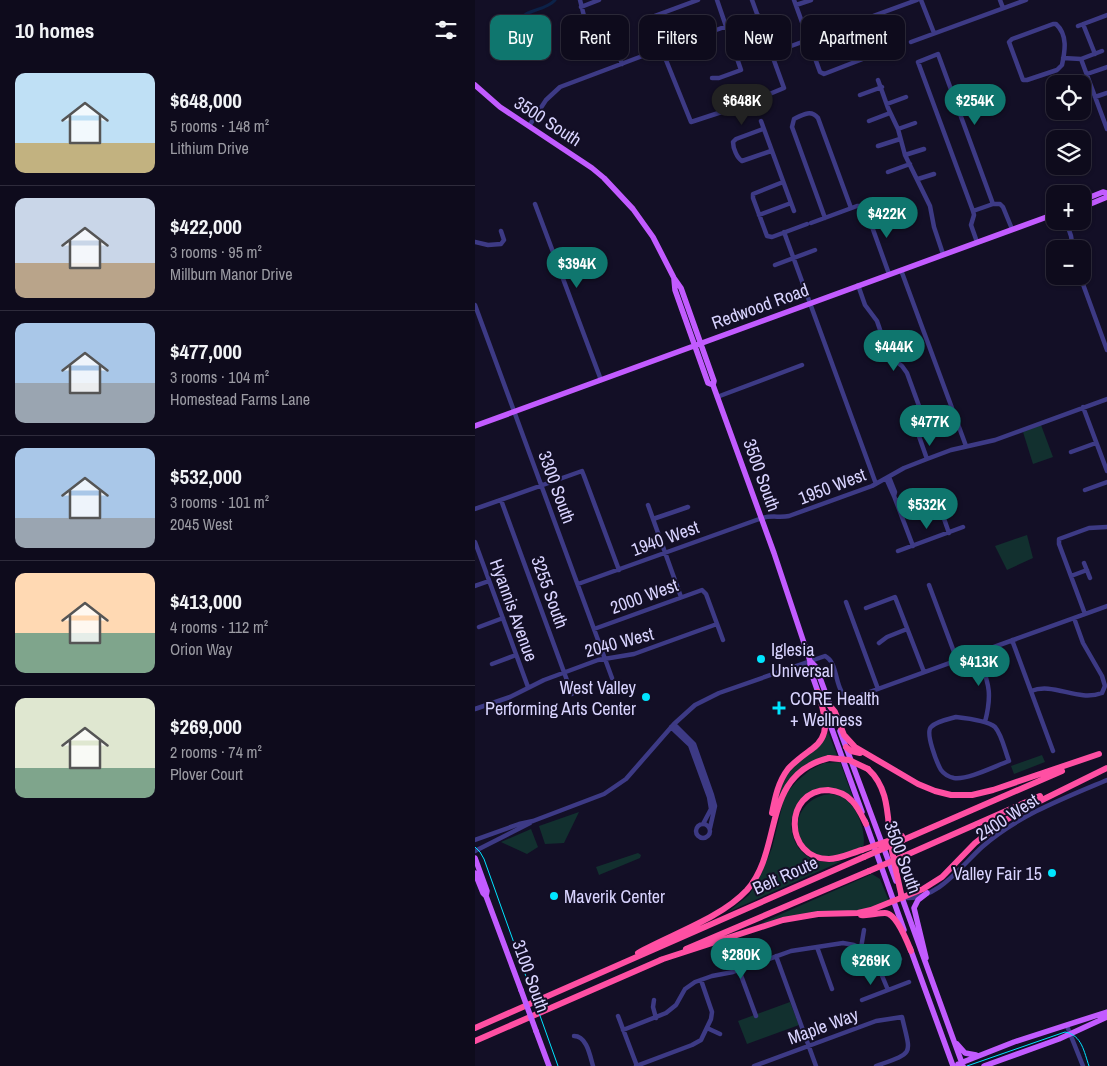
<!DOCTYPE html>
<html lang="en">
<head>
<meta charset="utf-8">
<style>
	body { margin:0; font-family:"Archivo Narrow",sans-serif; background:#171425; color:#f1f3f6; height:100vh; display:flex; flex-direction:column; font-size:19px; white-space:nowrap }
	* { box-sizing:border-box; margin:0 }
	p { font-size:16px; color:#9b9ba3 }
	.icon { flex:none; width:28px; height:28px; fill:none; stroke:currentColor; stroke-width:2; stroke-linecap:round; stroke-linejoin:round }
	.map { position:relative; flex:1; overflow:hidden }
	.panel { display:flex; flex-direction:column; background:#0e0b1c; width:475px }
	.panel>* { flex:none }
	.hud { position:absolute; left:15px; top:15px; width:475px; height:45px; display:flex; gap:10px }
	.buttons { position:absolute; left:571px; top:75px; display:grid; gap:10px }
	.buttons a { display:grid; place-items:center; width:45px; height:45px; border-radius:10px; background:#0e0b1c; box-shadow:0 1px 4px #0004,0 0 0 1px #2e2b3b; font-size:25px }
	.price { position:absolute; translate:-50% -42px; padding:0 11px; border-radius:18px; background:#0f766e; color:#fff; font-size:16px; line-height:32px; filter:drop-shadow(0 1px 2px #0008) }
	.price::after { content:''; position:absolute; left:50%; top:30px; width:15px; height:11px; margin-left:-8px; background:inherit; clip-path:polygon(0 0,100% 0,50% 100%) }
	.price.active { background:#222; color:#fff }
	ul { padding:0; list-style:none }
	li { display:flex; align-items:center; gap:15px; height:125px; padding:0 15px }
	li+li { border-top:1px solid #2e2b3b }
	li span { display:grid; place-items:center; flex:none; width:140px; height:100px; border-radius:10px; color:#555 }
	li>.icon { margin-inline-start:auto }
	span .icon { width:60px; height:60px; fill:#fffc; stroke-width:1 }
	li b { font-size:21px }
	h2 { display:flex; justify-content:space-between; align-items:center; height:60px; padding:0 15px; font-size:21px }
	.pill { padding:0 18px; border-radius:10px; background:#0e0b1c; box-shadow:0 1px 4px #0004,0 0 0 1px #2e2b3b; font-size:18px; line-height:45px }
	.pill.active { background:#0f766e; color:#fff }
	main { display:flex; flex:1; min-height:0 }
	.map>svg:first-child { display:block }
	.green { fill:#12302f }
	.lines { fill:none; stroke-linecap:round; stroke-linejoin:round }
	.canal { stroke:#0c2248; stroke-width:3 }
	.minor { stroke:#3d3a85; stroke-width:4.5 }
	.major { stroke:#c25bff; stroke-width:5.5 }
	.highway { stroke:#ff4fa3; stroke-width:6 }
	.tram { stroke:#00e5ff; stroke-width:1 }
	.major-bridge { stroke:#c25bff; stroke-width:5.5 }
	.highway-bridge { stroke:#ff4fa3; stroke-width:6 }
	.poi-dot { fill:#00e5ff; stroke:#130f26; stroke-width:2 }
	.labels { text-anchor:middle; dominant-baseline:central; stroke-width:4; stroke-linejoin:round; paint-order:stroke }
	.street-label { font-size:18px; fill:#d9d4ff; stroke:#130f26 }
	.poi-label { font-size:18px; fill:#d9d4ff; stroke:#130f26; text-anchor:start }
</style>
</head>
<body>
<main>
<section class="panel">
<h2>10 homes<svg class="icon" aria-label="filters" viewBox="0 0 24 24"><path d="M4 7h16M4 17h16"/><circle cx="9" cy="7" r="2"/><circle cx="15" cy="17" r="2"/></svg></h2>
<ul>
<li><span style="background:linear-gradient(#bfe0f5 70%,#c2b280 0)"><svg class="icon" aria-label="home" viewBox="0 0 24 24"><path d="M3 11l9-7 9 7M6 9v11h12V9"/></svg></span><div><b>$648,000</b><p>5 rooms · 148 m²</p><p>Lithium Drive</p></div></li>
<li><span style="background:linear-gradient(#c9d6e8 65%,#b9a48a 0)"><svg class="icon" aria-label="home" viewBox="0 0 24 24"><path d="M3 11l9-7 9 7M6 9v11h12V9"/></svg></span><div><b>$422,000</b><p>3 rooms · 95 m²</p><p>Millburn Manor Drive</p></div></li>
<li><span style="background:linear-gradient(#a9c7e8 60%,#9aa5b1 0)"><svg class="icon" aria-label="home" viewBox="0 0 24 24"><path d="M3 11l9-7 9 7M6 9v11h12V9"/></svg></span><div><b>$477,000</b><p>3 rooms · 104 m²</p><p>Homestead Farms Lane</p></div></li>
<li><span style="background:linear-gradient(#a9c7e8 70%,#9aa5b1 0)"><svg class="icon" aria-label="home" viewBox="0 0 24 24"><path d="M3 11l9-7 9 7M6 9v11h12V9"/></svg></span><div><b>$532,000</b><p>3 rooms · 101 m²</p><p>2045 West</p></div></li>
<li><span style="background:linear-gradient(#ffd9b3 60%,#7fa58c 0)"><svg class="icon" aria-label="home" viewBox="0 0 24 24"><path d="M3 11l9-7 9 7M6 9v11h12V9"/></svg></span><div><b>$413,000</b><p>4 rooms · 112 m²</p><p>Orion Way</p></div></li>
<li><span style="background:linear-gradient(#dfe7d0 70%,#7fa58c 0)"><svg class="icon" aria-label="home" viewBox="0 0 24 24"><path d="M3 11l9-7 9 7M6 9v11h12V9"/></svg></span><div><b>$269,000</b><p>2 rooms · 74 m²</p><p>Plover Court</p></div></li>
</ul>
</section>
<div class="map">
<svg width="632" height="1066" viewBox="0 0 632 1066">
	<rect width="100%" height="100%" fill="#130f26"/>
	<path class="green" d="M566 425 578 457 558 464 548 432Z
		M552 535 558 558 532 570 520 546Z
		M353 732 362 755C326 759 320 779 301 806 303 797 305 786 309 779 319 760 343 751 353 732Z
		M567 755 570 762 539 774 536 766Z
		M365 762 378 798 349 789C342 792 331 796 325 802 309 819 316 852 340 860 349 863 358 862 367 861L253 912 274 895 287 872 297 848 310 795 321 782 335 770 349 763Z
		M356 794C361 795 367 796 371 800 383 808 392 834 388 848 376 852 363 858 350 857 347 857 343 855 340 853 309 838 322 796 356 794Z
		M104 812 89 843 70 844 64 826Z
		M56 829 63 847 52 854 26 842Z
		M163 853 166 855 165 858 124 875 121 867Z
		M397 874 405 879 414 901 387 911 289 924 288 922Z
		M315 1002 324 1025 272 1044 263 1021Z"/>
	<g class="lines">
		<path class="canal" d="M42 25C47 8 70 12 80 0"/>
		<path class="minor" d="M105 0 110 20
			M223 0 174 18 216 122 268 105 309 88 277 0
			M319 0 345 72 349 74 398 55
			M446 0 459 33
			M525 0 528 8
			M321 5 336 0
			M106 7 124 0
			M578 24H581C593 35 590 51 587 65L582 70 552 80H548L534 42 537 39Z
			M608 24 620 54
			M603 26 632 15
			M139 33V41L147 64
			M221 41 227 35 283 15
			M436 42 551 0
			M297 53 442 0
			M588 58 606 59 627 51
			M606 59 632 129
			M612 74 632 67
			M237 78H244L266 70 242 0
			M403 80 413 108 423 129 430 155 455 206 459 227 468 254
			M385 95 407 87
			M620 97 632 93
			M412 104 431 97
			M286 121 319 211
			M394 121 415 113
			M54 126 71 100 85 87 186 49
			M288 129 261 139 258 142C258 148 262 158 267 161L296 151
			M423 129 440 123
			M403 146 425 139
			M430 155 449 149
			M413 172 435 164
			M443 179 459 174
			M308 182 278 194V198L292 236 297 237 332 224
			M60 204 126 380
			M498 211 518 204H525L528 207 537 229
			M284 215 316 203
			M350 218 317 127 319 119C327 115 336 109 343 118L376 208
			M591 221 596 236 598 249
			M336 223 382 206H387L391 210 414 274
			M309 232 401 484
			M0 242 13 245 26 244 29 240 26 231
			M502 242 496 225 499 215 498 211 443 62 463 54 518 204
			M300 265 340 250
			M426 270 491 446
			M605 276 632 350
			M383 285 390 305 402 321 414 356 427 366 432 373 444 406 440 425 452 459
			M0 305 137 678
			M242 397 327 365
			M608 407 632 471
			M596 452 621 443
			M414 477 420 492 419 496
			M411 478 419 496 438 546
			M610 490 632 482
			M26 500 97 694
			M421 501 445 493H455L467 513 474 533
			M173 505 206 597
			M0 509 107 471 109 476 144 570
			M178 519 213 507
			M0 542 53 687
			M423 551 488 527
			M609 563 615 578
			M596 576 612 570
			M103 584 287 518C297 515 305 518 314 516L397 486 429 468 452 459 476 450 520 440 632 399
			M454 585 482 660
			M0 586 14 581
			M371 602 403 689
			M391 608 420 597 449 672
			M610 614 584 544V539L614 528 632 527
			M4 627 28 618
			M119 629 227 590 231 594 248 640
			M537 640 578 751
			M404 643 412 637 432 629
			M503 653C513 683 518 691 510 722
			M17 664 41 655
			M556 691C579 682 602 702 627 693L630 686 627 676 608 643 599 618
			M0 709 35 697 69 680 123 660 159 654 242 624
			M481 717C490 718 513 721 520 727 527 735 530 751 534 761 520 766 493 780 479 778 474 777 469 774 466 770 462 763 450 733 456 727 461 721 474 719 481 717Z
			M199 724 219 744 237 795 240 806 235 828
			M196 727 215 745 234 797 236 809 228 824
			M221 831a7 7 0 1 1 14 0a7 7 0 1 1-14 0Z
			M0 840 44 824 58 821 129 794 151 779 199 724 220 705 244 693 350 656C366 664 357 697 378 698L632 606
			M0 851 55 823
			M429 898C463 900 485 867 507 847 542 816 589 798 632 780
			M342 947 357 989
			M386 948 389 930
			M301 956 341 1066
			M264 970 281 1016
			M389 972 425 959
			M179 1000 178 1007 181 1018
			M387 1000 434 982
			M143 1016 162 1066
			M592 1026 608 1066
			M232 1028 245 1034
			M148 1030 191 1013 201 1005 210 989 220 982 237 976 258 972 316 951 368 943 379 945 398 954 413 990
			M99 1036C112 1036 115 1056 118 1066
			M161 1066 217 1045 226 1040 236 1019 237 1012 226 980
			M279 1066 401 1021 427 1017C436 1056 440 1052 401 1066"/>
		<path class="major" d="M0 85 25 107 117 168 129 178 158 209 178 237 199 278 206 288 239 381 238 385 299 553 335 661V669L344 695
			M608 200 628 192 632 193
			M608 207 632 197
			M199 279 200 290 233 383 238 385
			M0 426 580 214
			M335 661 341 667 356 708
			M351 713 387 812
			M365 731 421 881
			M390 821 429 930
			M0 858 12 891 11 896 46 990
			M0 873 8 893 11 896
			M426 895 488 1066
			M435 948 478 1066
			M451 958 439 908 443 900 452 893
			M61 1031 74 1066
			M482 1044 490 1053 501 1055
			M483 1064 539 1042 632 1012
			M509 1066 584 1039 632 1017"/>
		<path class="highway" d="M355 706 360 712 369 735 380 747 443 784 460 791 476 795H497L518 790 624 754
			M371 747 376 751 385 753
			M393 769C415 789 412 818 416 845 419 863 423 880 427 898
			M297 813C300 798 303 782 313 769 320 761 329 755 337 749 358 734 349 713 343 692
			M428 840 587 771
			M387 850C376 853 365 859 354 859 309 859 308 790 353 790 363 791 371 794 377 801 383 807 387 816 391 824
			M429 856 565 796
			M386 915C394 916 402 913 410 913 421 913 432 941 436 951
			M211 949 394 871
			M163 953C197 934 246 918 272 890 309 848 285 775 354 758
			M185 960 308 920 343 914 383 913 396 910 448 889 467 877 500 843 527 822 565 801 632 768
			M0 1028 389 857
			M0 1041 188 959"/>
		<path class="tram" d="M0 847 5 852 9 859 83 1066
			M492 1066 590 1032C607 1035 609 1052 614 1066"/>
		<path class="major-bridge" d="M46 990 61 1031"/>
		<path class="highway-bridge" d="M354 758 374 760 393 769
			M387 850 427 836
			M389 857 428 840
			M394 871 429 856"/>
	</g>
	<g class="poi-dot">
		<circle cx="286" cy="659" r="5"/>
		<circle cx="171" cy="697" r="5"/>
		<path d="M301.5 700.5h5v5h5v5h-5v5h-5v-5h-5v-5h5z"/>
		<circle cx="577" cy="873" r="5"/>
		<circle cx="79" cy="896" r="5"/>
	</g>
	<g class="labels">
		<g class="street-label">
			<text transform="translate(73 121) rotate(33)">3500 South</text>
			<text transform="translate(285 306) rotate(-20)">Redwood Road</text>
			<text transform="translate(287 475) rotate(70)">3500 South</text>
			<text transform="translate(357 486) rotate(-21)">1950 West</text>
			<text transform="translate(82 487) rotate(70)">3300 South</text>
			<text transform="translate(190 538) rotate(-20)">1940 West</text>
			<text transform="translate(75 592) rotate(70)">3255 South</text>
			<text transform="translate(169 596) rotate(-20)">2000 West</text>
			<text transform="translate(39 610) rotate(70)">Hyannis Avenue</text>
			<text transform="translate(144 642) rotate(-15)">2040 West</text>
			<text transform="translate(532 817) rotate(-33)">2400 West</text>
			<text transform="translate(428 857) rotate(70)">3500 South</text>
			<text transform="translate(310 875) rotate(-24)">Belt Route</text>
			<text transform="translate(56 976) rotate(70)">3100 South</text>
			<text transform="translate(348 1026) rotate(-20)">Maple Way</text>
		</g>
		<g class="poi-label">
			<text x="296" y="649">Iglesia<tspan x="296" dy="21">Universal</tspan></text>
			<text x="161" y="687" text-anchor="end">West Valley<tspan x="161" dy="21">Performing Arts Center</tspan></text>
			<text x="315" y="698">CORE Health<tspan x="315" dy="21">+ Wellness</tspan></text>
			<text x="567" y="873" text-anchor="end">Valley Fair 15</text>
			<text x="89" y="896">Maverik Center</text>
		</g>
	</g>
</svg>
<div class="buttons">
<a><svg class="icon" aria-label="locate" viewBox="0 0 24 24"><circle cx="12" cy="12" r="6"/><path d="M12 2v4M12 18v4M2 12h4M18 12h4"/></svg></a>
<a><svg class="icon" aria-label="layers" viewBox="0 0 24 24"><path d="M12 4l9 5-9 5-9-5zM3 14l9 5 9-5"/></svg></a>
<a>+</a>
<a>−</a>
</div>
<b class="price active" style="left:267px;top:126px">$648K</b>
<b class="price" style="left:500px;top:126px">$254K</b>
<b class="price" style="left:412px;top:239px">$422K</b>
<b class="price" style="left:102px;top:289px">$394K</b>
<b class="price" style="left:419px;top:372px">$444K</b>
<b class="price" style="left:455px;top:447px">$477K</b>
<b class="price" style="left:452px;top:530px">$532K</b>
<b class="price" style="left:504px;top:687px">$413K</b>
<b class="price" style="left:266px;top:980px">$280K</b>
<b class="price" style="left:396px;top:986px">$269K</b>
<div class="hud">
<a class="pill active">Buy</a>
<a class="pill">Rent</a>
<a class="pill">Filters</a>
<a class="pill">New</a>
<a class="pill">Apartment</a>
</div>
</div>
</main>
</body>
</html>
